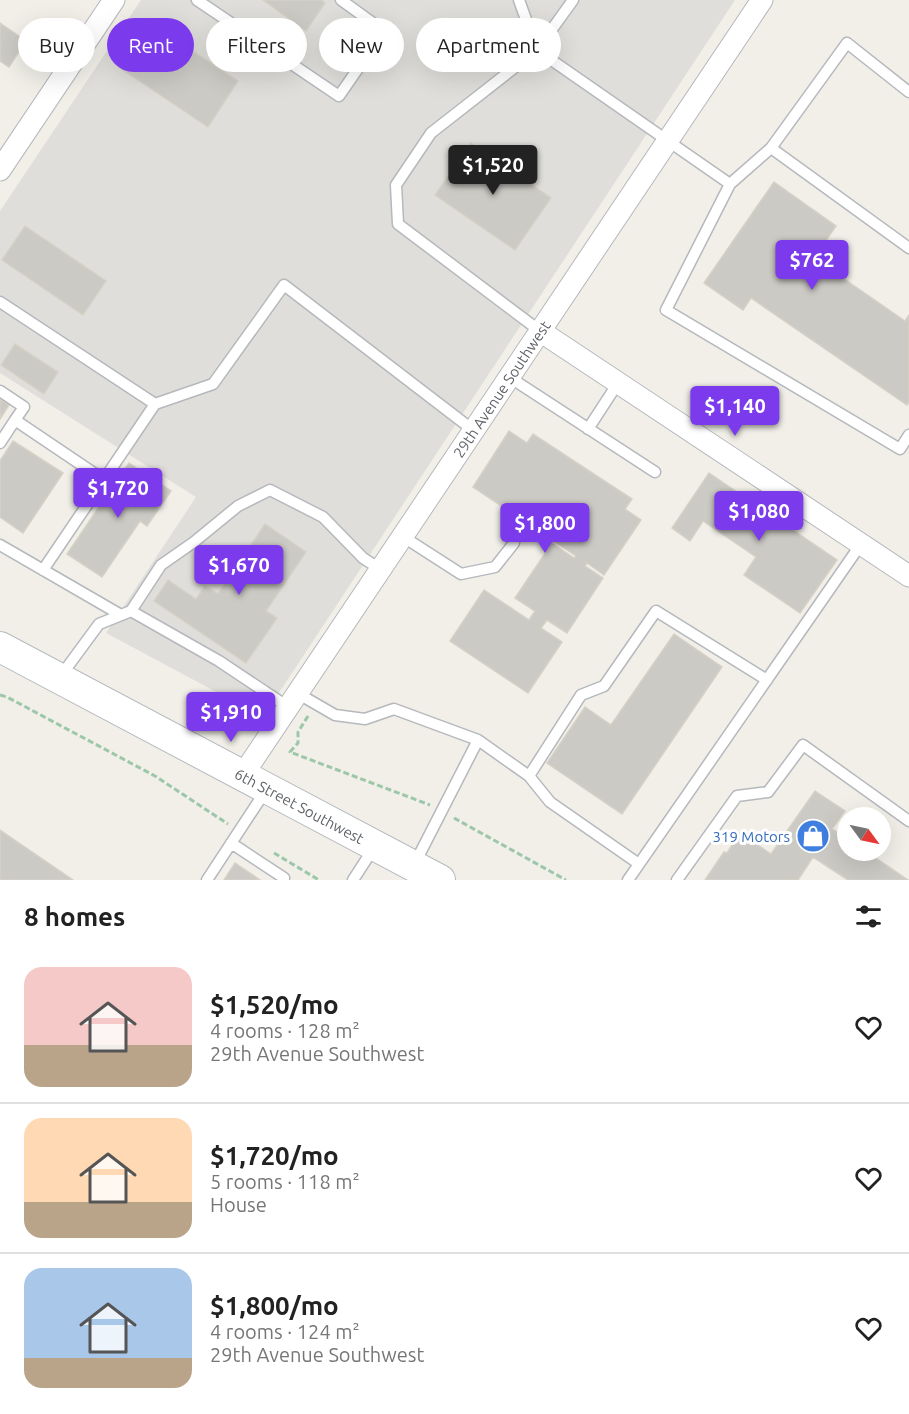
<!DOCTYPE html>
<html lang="en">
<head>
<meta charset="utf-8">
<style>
	body { margin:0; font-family:Ubuntu,sans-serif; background:#f6f6f6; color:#222; height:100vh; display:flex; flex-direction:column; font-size:22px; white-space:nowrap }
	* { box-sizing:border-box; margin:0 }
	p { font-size:20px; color:#767676 }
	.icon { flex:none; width:33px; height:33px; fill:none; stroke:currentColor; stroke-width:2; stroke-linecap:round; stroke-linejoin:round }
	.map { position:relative; height:880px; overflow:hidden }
	.sheet { display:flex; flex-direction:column; background:#fff; flex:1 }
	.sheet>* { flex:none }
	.top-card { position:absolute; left:18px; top:18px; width:600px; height:54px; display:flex; gap:12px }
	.needle { width:39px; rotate:123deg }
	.buttons { position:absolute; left:837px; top:807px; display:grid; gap:12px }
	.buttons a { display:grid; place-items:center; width:54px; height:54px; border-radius:50%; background:#fff; box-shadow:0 6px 24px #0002; font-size:30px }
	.price { position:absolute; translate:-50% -51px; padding:0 14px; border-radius:6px; background:#7c3aed; color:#fff; font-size:20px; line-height:39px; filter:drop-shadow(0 2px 3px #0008) }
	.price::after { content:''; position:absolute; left:50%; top:36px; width:18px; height:14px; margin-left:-9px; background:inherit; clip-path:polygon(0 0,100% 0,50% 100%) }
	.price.on { background:#222; color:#fff }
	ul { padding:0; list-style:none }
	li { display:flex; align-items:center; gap:18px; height:150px; padding:0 24px }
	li+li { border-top:2px solid #e0e0e0 }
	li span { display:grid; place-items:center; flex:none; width:168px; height:120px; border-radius:18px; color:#555 }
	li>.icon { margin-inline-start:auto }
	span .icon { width:72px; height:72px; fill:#fffc; stroke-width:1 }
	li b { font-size:26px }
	h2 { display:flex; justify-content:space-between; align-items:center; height:72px; padding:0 24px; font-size:26px }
	.pill { padding:0 21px; border-radius:27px; background:#fff; box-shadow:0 6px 24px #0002; font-size:21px; line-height:54px }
	.pill.on { background:#7c3aed; color:#fff }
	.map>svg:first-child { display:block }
	.industrial { fill:#e0deda }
	.building { fill:#cccac5; stroke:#d6d1c6; stroke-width:1.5 }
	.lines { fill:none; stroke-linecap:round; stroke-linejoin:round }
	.lane-casing { stroke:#b5b8bc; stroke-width:13 }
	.street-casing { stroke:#b5b8bc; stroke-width:23 }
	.secondary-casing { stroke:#b6babf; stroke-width:32 }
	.path { stroke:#9cc7a9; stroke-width:3; stroke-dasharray:6 3; stroke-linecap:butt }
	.lane { stroke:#fff; stroke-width:10 }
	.street { stroke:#fff; stroke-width:21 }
	.secondary { stroke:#fff; stroke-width:30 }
	.labels { text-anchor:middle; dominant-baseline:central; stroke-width:6; stroke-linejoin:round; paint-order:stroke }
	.street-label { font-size:15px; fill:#5f6368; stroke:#fff }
	.shop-label { font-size:15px; fill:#366cbe; stroke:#fff; text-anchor:end }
</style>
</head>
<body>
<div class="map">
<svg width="909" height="880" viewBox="0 0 909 880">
	<rect width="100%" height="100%" fill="#f1efe8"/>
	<path class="industrial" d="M141 0H735L263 717 106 633 196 497 0 373V211Z"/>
	<path class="building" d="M263 0H321L325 3 306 31Z
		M0 23 26 41 9 67 0 61Z
		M150 23 238 81 208 127 120 68Z
		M471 143 551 198 515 250 435 195Z
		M774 182 836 226 814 258 905 321 909 315V402L907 405 751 298 743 310 704 283Z
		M25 226 106 281 83 315 2 260Z
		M15 344 58 372 44 394 1 365Z
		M0 399 9 405 0 419Z
		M509 431 527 443 533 434 632 499 625 509 641 520 604 575 587 563 585 566 603 578 567 633 547 620 541 628 562 642 528 693 450 641 484 590 529 620 535 611 515 598 552 543 574 558 576 556 473 487Z
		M13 441 63 473 23 533 0 517V461Z
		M129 463 171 491 147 526 140 521 102 577 67 554Z
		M709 473 837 560 800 613 744 575 756 557 703 521 690 541 672 528Z
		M265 524 306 552 266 611 277 618 246 663 154 601 168 580 196 599 205 586 218 594Z
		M674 634 722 667 622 814 547 763 585 707 611 725Z
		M815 791 845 811 832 829 848 839V850H864L908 880H848L813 857 798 880H705L724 852 727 853 740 833 771 854Z
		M0 830 73 880H0Z
		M235 863 260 880H224Z"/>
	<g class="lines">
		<g class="lane-casing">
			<path id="lane" d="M197 0 339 96 384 31 341 0
				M519 0 537 50 730 184
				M771 148 847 43 909 92
				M909 248 771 148 730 184 666 310 900 449 909 435
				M0 302 155 404 213 384 284 285 473 430
				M540 331 398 224 396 185 431 133 537 50 573 0
				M509 377 655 472
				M0 391 24 407 15 420 104 480
				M588 429 618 383
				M0 443 15 420
				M402 536 461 574 495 567 514 543
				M0 545 121 615
				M43 570 155 404
				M131 611 161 565 194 542 238 506 270 490 323 517 363 558 380 569
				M60 677 99 624 131 611 219 661 288 707
				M297 693 335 715 365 719 394 709 478 740 529 776
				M231 843 284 878 283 880
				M639 864 550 802 529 776 581 695 604 686 656 611 767 680
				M414 865 478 740
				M207 880 266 790
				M353 880 375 846
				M628 880 861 544
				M677 880 737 796 768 792 803 745 909 821"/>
		</g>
		<g class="street-casing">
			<g id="street">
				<path d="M0 170 114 0"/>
				<path d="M540 331 909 576"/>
				<path id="s1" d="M242 776 762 0"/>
			</g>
		</g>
		<g class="secondary-casing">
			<g id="secondary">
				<path id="s2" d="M0 647 440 880"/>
			</g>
		</g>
		<path class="path" d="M0 695 7 697 155 776 228 824
			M308 716 298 732V743L290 752 430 805
			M454 818 566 880
			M274 853 319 880"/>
		<use href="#lane" class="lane"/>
		<use href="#street" class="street"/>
		<use href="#secondary" class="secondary"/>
	</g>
	<defs>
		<g id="shop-disc" transform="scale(1.725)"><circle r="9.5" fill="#3f7fe0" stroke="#fff"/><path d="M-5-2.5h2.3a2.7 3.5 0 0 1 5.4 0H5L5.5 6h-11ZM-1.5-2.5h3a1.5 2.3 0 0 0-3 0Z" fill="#fff"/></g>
	</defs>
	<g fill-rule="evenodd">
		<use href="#shop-disc" x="813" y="836"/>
	</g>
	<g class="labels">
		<g class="street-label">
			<text stroke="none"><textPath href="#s1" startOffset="466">29th Avenue Southwest</textPath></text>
			<text stroke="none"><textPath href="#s2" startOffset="339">6th Street Southwest</textPath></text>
		</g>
		<g class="shop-label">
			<text x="790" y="836">319 Motors</text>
		</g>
	</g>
</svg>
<div class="buttons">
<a><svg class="needle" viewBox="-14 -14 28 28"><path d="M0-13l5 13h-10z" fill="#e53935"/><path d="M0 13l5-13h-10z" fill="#767676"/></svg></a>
</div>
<b class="price on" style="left:493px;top:196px">$1,520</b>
<b class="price" style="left:812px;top:291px">$762</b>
<b class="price" style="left:735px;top:437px">$1,140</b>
<b class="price" style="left:118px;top:519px">$1,720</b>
<b class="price" style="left:759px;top:542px">$1,080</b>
<b class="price" style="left:545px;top:554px">$1,800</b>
<b class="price" style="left:239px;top:596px">$1,670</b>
<b class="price" style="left:231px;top:743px">$1,910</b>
<div class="top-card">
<a class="pill">Buy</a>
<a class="pill on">Rent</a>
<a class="pill">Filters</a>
<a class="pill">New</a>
<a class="pill">Apartment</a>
</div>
</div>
<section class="sheet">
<h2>8 homes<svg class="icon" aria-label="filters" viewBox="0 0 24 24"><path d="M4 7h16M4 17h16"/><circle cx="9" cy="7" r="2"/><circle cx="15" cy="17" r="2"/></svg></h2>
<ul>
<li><span style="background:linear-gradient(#f6c9c9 65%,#b9a48a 0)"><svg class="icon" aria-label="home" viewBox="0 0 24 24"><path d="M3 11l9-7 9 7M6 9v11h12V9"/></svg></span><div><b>$1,520/mo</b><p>4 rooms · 128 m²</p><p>29th Avenue Southwest</p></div><svg class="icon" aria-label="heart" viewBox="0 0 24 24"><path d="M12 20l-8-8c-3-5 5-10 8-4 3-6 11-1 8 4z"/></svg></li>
<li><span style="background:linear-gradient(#ffd9b3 70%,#b9a48a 0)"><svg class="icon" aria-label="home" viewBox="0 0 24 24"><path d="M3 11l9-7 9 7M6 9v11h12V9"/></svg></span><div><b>$1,720/mo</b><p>5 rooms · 118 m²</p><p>House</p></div><svg class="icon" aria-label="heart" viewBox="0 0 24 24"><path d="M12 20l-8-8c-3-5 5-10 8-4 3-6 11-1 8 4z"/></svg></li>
<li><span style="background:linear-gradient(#a9c7e8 75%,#b9a48a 0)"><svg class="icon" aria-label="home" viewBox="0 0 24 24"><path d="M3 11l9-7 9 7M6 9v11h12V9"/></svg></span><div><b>$1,800/mo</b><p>4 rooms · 124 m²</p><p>29th Avenue Southwest</p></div><svg class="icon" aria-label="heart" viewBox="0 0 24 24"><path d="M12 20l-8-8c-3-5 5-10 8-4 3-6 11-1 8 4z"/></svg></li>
</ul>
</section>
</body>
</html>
